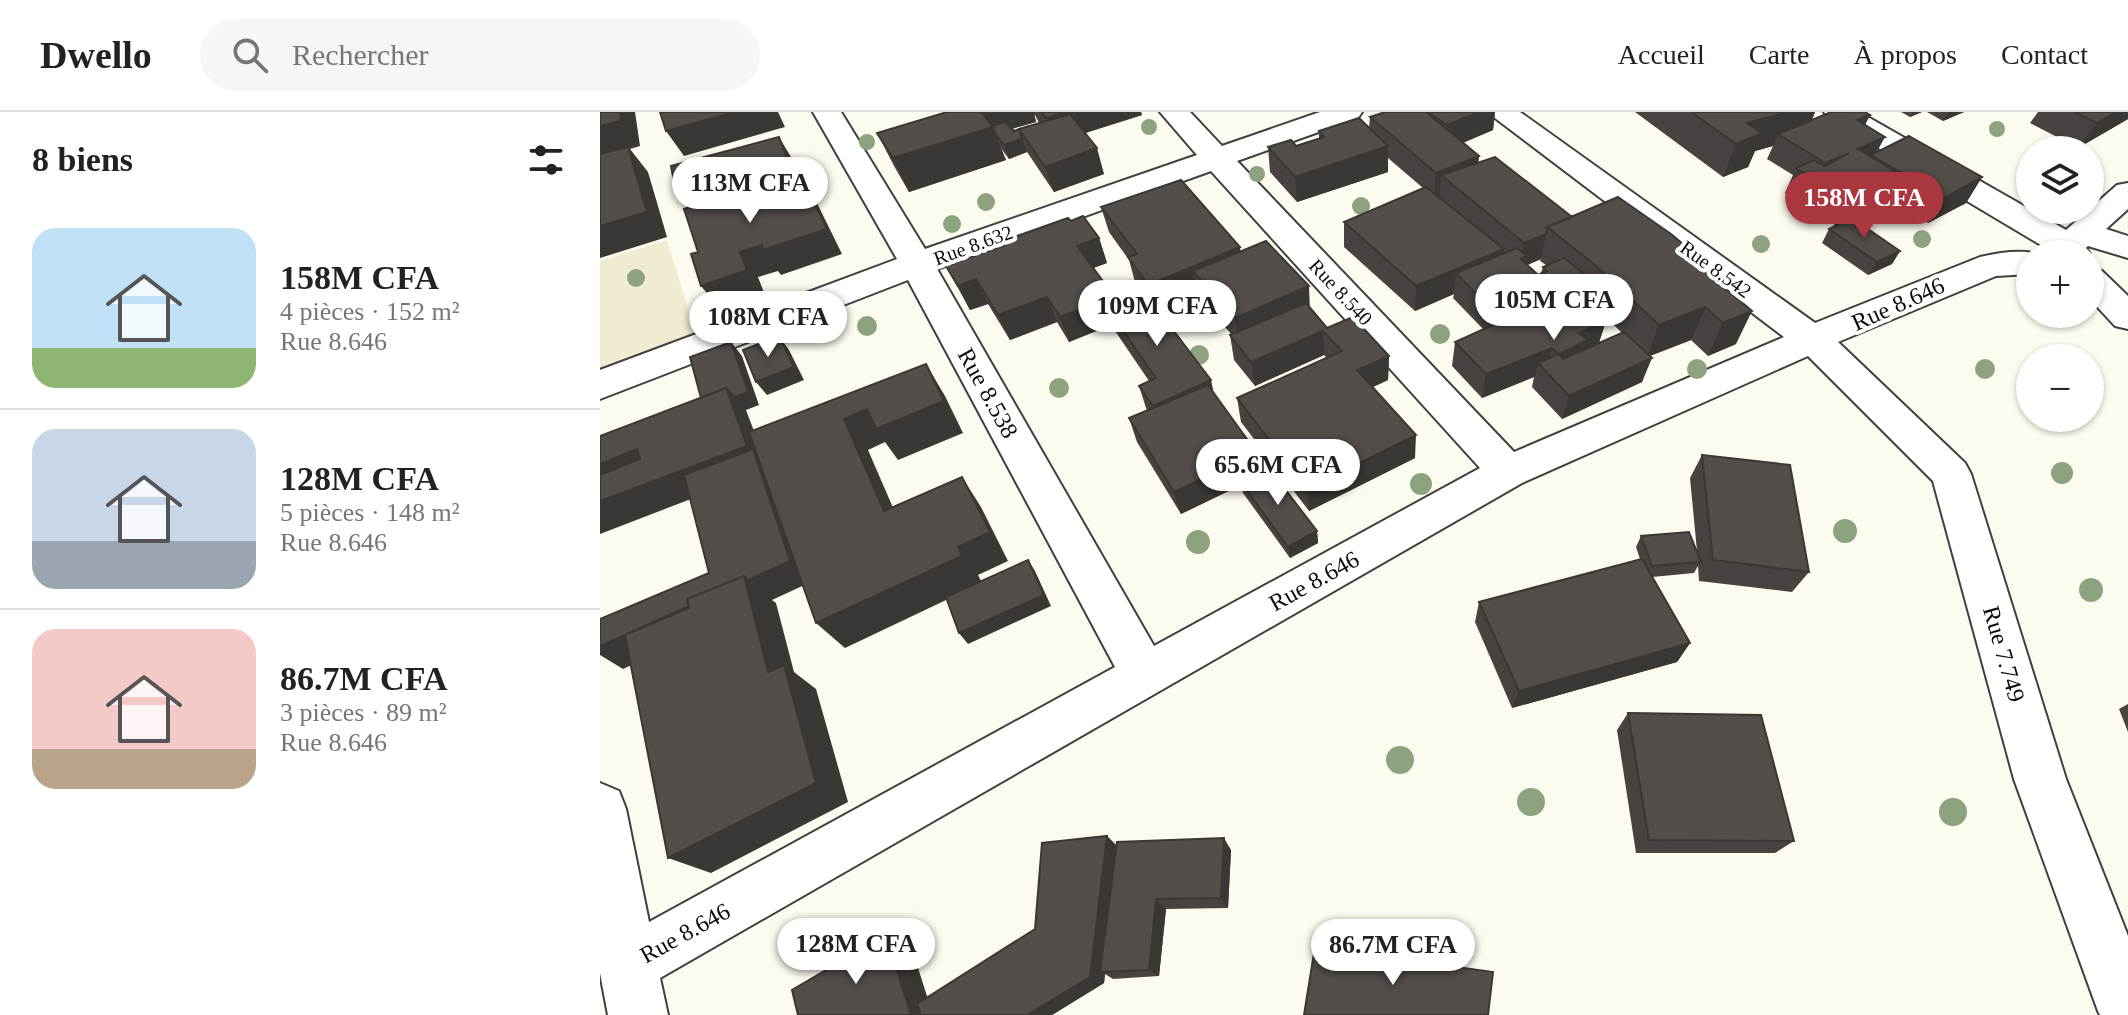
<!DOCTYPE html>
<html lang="fr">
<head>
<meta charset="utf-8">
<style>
	body { margin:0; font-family:Georgia,serif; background:#f6f6f6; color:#222; height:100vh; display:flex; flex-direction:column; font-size:30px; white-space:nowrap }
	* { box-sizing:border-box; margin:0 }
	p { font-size:26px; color:#767676 }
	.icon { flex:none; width:44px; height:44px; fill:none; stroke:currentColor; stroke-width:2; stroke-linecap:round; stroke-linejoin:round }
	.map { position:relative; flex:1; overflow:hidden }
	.side { display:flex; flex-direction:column; background:#fff; width:600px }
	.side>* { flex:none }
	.tools { position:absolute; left:1416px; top:24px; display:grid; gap:16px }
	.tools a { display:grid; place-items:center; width:88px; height:88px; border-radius:50%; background:#fff; box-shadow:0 2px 6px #0004; font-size:40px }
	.price { position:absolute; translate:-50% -68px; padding:0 18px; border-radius:28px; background:#fff; color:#222; font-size:26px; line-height:52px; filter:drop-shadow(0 2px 4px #0008) }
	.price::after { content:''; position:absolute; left:50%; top:48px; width:24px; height:18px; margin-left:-12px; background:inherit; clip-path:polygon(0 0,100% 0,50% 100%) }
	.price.current { background:#aa3740; color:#fff }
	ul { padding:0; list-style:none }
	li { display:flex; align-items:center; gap:24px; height:200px; padding:0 32px }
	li+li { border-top:2px solid #e0e0e0 }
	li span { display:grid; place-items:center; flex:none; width:224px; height:160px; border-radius:24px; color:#555 }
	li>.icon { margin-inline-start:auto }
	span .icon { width:96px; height:96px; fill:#fffc; stroke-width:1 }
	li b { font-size:34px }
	h2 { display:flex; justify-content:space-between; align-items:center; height:96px; padding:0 32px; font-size:34px }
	header { display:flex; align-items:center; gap:48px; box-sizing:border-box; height:112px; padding:0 40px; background:#fff; border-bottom:2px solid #e0e0e0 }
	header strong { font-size:38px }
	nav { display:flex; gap:44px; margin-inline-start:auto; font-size:28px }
	.search { width:560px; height:72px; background:#f6f6f6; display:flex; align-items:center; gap:20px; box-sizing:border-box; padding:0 28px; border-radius:44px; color:#767676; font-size:30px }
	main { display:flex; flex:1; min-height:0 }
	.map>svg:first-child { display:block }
	.farmland { fill:#f0ecd2 }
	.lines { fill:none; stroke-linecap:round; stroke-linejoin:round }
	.street-casing { stroke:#404040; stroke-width:4 }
	.street { fill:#fff; fill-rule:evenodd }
	.tree { fill:#8da380 }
	.wall { fill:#484340; fill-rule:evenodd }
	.shaded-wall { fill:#3b3734 }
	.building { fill:#544e4b; stroke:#3b3734; stroke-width:2 }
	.labels { text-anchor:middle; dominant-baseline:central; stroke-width:8; stroke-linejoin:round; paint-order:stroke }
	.far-street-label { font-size:20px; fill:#0d0d0d; stroke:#fff }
	.street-label { font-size:24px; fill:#0d0d0d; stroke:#fff }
</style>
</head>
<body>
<header>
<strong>Dwello</strong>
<div class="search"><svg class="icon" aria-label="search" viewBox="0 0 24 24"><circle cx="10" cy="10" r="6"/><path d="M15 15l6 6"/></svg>Rechercher</div>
<nav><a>Accueil</a><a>Carte</a><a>À propos</a><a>Contact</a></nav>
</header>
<main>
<section class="side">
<h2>8 biens<svg class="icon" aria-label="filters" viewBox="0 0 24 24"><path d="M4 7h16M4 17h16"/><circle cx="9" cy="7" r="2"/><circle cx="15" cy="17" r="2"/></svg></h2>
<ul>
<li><span style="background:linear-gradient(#bfe0f5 75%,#8fb573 0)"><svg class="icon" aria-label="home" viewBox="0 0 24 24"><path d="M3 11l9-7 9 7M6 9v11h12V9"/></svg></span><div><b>158M CFA</b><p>4 pièces · 152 m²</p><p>Rue 8.646</p></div></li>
<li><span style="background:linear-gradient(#c9d6e8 70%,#9aa5b1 0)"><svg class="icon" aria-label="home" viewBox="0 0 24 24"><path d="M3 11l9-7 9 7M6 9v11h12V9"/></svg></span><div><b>128M CFA</b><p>5 pièces · 148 m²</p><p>Rue 8.646</p></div></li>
<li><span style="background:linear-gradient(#f6c9c9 75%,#b9a48a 0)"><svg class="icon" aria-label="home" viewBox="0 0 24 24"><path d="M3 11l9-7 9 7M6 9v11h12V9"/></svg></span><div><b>86.7M CFA</b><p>3 pièces · 89 m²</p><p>Rue 8.646</p></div></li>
</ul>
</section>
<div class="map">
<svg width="1528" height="903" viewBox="0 0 1528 903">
	<rect width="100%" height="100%" fill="#fdfaef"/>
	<path class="farmland" d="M67 128 95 220 0 262V149Z"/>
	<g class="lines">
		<g class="street-casing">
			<path id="street" d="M213 0H241L325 137 597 43 560 0H590L622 34 720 0H762L758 6 637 49 914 340 1184 225 887 0H920L1215 211 1380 145C1397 141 1420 137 1437 142H1430V162L1396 164 1238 230 1365 351 1371 362 1466 667 1528 824V903H1500L1498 899 1414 667 1333 369 1208 244 922 371 60 866 68 903H8L0 861V671L19 679 26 697 49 810 515 555 308 168 0 287V258L297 147ZM611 59 880 356 554 534 337 157Z
				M1224 0H1259L1466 118 1517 73 1528 71V97L1506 117 1528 124V146L1488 134 1486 136 1490 142H1456L1228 6Z
				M1490 156 1502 159 1528 184V217L1515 214 1490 187Z"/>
		</g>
		<use href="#street" class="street"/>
	</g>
	<g class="tree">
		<circle cx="549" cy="15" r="8"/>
		<circle cx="1397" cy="17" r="8"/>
		<circle cx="267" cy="30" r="8"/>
		<circle cx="657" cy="62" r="8"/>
		<circle cx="386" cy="90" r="9"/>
		<circle cx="761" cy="94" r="9"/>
		<circle cx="352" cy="112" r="9"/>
		<circle cx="1322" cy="127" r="9"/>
		<circle cx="1161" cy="132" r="9"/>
		<circle cx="36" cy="166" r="9"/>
		<circle cx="267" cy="214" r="10"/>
		<circle cx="840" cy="222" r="10"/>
		<circle cx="599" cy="243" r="10"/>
		<circle cx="1097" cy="257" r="10"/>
		<circle cx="1385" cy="257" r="10"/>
		<circle cx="459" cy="276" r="10"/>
		<circle cx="1462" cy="361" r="11"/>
		<circle cx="821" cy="372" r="11"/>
		<circle cx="1245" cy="419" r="12"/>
		<circle cx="598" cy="430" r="12"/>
		<circle cx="1491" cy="478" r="12"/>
		<circle cx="800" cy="648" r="14"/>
		<circle cx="931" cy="690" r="14"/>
		<circle cx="1353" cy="700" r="14"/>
	</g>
	<path class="wall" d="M347 0H541L542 3 485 21 504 62 454 80 427 40 409 47 400 35 406 48 309 80 294 54 277 21ZM434 3H435L439 11 414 19 412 17 436 10Z
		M785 0H895L893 18 863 31 879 44 878 51 972 105 1120 163 1117 170 1136 232 1108 244 1091 228 1050 244 1042 270 962 307 932 275 934 265 882 286 852 254 855 230 883 217 853 186 854 182 815 199 744 135V110L823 76 788 46V60L697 90 670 60 668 35 696 34 719 27V19L769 16 770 5ZM941 147 940 149 946 153 943 155 941 161 938 163 927 153ZM979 180 986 186 1022 221 999 231 1006 209 978 184Z
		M1035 0H1215L1212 8 1270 3 1265 13 1277 40 1382 65 1366 91 1328 111 1294 91 1293 92 1257 110 1300 139 1292 152 1268 163 1222 131 1229 117 1236 114 1185 81 1193 63 1167 47 1173 34 1155 39 1148 55 1123 65Z
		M1301 0H1322L1310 5Z
		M1327 0H1364L1343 9Z
		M1438 0H1528V7L1478 36 1430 11Z
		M501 95 641 140 710 196 727 216 789 244 788 268 773 275 815 346 709 399 641 310 637 286 727 246 724 243 655 274 634 248 630 223H632L598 184 597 180 557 197 614 281 660 359 717 419 718 431 690 446 643 381 641 373 581 402 537 330 529 306 547 299 539 274 549 269 511 213 469 230 457 210 410 228 388 192 370 198 346 154 405 133 403 129 471 109 499 126 507 151 493 156 515 187 540 177 535 170 529 148 509 120Z
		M1102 343 1209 460 1192 480 1099 469 1098 454 1094 461 1052 465 1090 531 1077 550 912 596 875 510 879 490 1040 447 1036 435 1041 424 1097 439 1090 366Z
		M1528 592V620L1519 597Z
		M1028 601 1194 729 1175 741H1036L1017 618Z
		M507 724 517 734 631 738 628 796 566 797 559 864 513 867 505 862 504 871 452 903H198L286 823 310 831 327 886 435 817Z"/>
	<path class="shaded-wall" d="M20 0H35L40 34 30 37 48 60 67 125 0 146V14Z
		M135 0H178L185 15 84 44 66 19Z
		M377 0H434L436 10 395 21 406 48 309 80 293 46Z
		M467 0H541L542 3 454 31 446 6Z
		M879 0H895L893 18 845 38 847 13Z
		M1189 0H1215L1204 25 1178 22 1173 34 1155 39 1148 55 1123 65 1136 32 1147 11Z
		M1313 0H1322L1310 5Z
		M1348 0H1364L1343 9Z
		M1516 0H1528V7L1478 36 1497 11Z
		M1270 3 1257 28V8Z
		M179 25 194 50 203 74 95 105 76 80 139 62Z
		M1285 25 1274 45 1271 43 1265 53 1258 37Z
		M422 27 427 40 409 47 404 33Z
		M788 34V60L697 90 695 65Z
		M497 36 504 62 454 80 445 55Z
		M879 44 876 69 841 63 840 84 834 86 836 61Z
		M200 62 215 87 242 142 181 163 178 159 158 165 165 183 121 198 101 174 140 140Z
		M1382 65 1366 91 1328 111 1344 86Z
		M1308 67 1293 92 1241 118 1255 93Z
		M946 122 941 147 925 154 916 172 924 131Z
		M499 126 507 151 485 159 477 134Z
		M640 135 643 160 593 159 597 180 555 198 548 173Z
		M904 137 900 162 856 161 854 182 815 199 816 174Z
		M1300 139 1292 152 1268 163 1277 150Z
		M984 162 978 187 900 204 896 224 891 226 895 201Z
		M1120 163 1091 228 1047 245 1059 213 1113 166Z
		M376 167 388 192 370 198 358 174Z
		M709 174 710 199 639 231 635 206Z
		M514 184 522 209 504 191 511 213 469 230 460 205Z
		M447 185 457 210 410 228 398 203Z
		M1152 199 1136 232 1108 244 1123 211Z
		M1006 209 998 233 952 266 959 242 979 221Z
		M723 219 724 243 655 274 651 250Z
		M179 224 189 238 204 268 167 283 156 270Z
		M131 230 142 244 159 293 146 298 211 470 172 488 176 491 194 560 216 577 248 690 111 761 68 746 168 560 152 497 23 557 0 543V534L144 464 161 360 0 422V389L126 276Z
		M952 236 946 260 938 251 934 265 882 286 886 262Z
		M789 244 788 268 757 282V258Z
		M1052 246 1042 270 962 307 969 284Z
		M326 252 345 284 363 321 298 348 285 330 268 338 307 428 284 399 244 307Z
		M611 268 616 292 560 317 553 294Z
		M816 323 815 346 709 399 707 377Z
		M37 337 63 360 0 385V352Z
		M657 341 661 364 640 369 641 373 581 402 574 380Z
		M362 365 381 395 408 449 378 463 382 471 245 536 216 511 358 435Z
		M717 419 718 431 690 446 688 435Z
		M428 448 435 459 451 494 368 532 359 521Z
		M1090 531 1077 550 912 596 919 579Z
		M507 724 519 736 500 860 505 862 504 871 452 903H427Z
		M624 726 631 738 628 796 621 786Z
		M556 787 566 797 559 864 549 858Z
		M286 823 310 831 333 903H311Z"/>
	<path class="building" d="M0 0H20L21 9 0 14Z
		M60 0H135L66 19Z
		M347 0H381L393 15 293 46 277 21Z
		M441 0H467L446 6Z
		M785 0H826L879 44 836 61 770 5Z
		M828 0H879L847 13Z
		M1091 0H1189L1147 11 1162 21 1136 32Z
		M1231 0H1265L1270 3 1257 8 1285 25 1258 37 1308 67 1255 93 1196 56 1214 48 1225 54 1249 41 1225 51 1178 22Z
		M1474 0H1516L1497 11Z
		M470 2 497 36 445 55 419 17Z
		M759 6 788 34 695 65 668 35 691 28 696 34 724 25 719 19Z
		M405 10 414 19 429 14 419 17 422 27 404 33 395 21 392 14Z
		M1309 24 1382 65 1344 86 1271 43Z
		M179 25 188 49 139 62 141 65 76 80 71 54Z
		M28 35 47 100 0 114V42Z
		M895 45 972 105 947 115 946 122 924 131 841 63Z
		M200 62 227 117 163 138 162 133 140 140 147 158 101 174 91 142 98 140 84 97Z
		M581 68 640 135 548 173 528 145 537 142 501 95Z
		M826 75 904 137 816 174 744 110Z
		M1018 85 1071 122 1120 163 1113 166 1152 199 1123 211 1105 195 1059 213 995 153 947 115Z
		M483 104 499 126 477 134 514 184 460 205 447 185 398 203 376 167 358 174 346 154 406 133 403 129 468 106 471 109Z
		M1252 106 1300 139 1277 150 1229 117Z
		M666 129 709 174 635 206 593 159Z
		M917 136 927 144 921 147 938 163 947 159 943 155 964 146 984 162 895 201 856 161Z
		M968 174 1006 209 979 221 988 228 959 242 963 247 1024 220 1052 246 969 284 938 251 959 242 952 236 886 262 855 230 904 208 900 204Z
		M542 177 611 268 553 294 539 274 556 266 504 191Z
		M706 191 727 216 753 205 789 244 757 258 816 323 707 377 637 286 742 239 723 219 651 250 630 223Z
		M179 224 194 255 156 270 143 238Z
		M131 230 148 280 135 285 126 276 101 286 90 245Z
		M326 252 344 289 276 317 267 297 244 307 284 399 362 365 390 420 358 435 362 444 216 511 149 320Z
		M608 273 657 341 574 380 529 306Z
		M126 276 147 334 0 389V363L40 347 37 337 0 352V324Z
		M153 337 190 449 148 468 144 464 87 487 89 494 0 534V507L109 461 84 363Z
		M1102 343 1190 353 1209 460 1113 448Z
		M668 355 717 419 688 435 640 369Z
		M1089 420 1101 450 1052 454 1041 424Z
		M1042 447 1090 531 919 579 879 490Z
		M428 448 444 483 359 521 346 485Z
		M144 464 168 560 184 553 216 671 68 746 25 523 89 496 87 487Z
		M1028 601 1161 603 1194 729 1049 728Z
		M507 724 490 865 427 903H321L317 892 435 817 442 731Z
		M624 726 621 786 556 787 549 858 500 860 517 730Z
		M286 823 311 903H198L192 878Z
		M715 835 893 860 888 903H704Z"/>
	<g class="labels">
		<g class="far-street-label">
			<text transform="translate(373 133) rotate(-20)">Rue 8.632</text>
			<text transform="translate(1116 157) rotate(36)">Rue 8.542</text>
			<text transform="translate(741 180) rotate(47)">Rue 8.540</text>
		</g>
		<g class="street-label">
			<text transform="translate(1298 192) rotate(-24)">Rue 8.646</text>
			<text transform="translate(388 281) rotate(61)">Rue 8.538</text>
			<text transform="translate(714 469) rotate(-29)">Rue 8.646</text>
			<text transform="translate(1404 542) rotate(74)">Rue 7.749</text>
			<text transform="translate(85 821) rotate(-29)">Rue 8.646</text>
		</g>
	</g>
</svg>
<div class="tools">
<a><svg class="icon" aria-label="layers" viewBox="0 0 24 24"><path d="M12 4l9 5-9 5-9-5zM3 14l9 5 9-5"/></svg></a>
<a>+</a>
<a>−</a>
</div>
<b class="price" style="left:150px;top:113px">113M CFA</b>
<b class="price current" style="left:1264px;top:128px">158M CFA</b>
<b class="price" style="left:954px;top:230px">105M CFA</b>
<b class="price" style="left:557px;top:236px">109M CFA</b>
<b class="price" style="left:168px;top:247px">108M CFA</b>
<b class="price" style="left:678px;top:395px">65.6M CFA</b>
<b class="price" style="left:256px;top:874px">128M CFA</b>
<b class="price" style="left:793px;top:875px">86.7M CFA</b>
</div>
</main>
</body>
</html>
